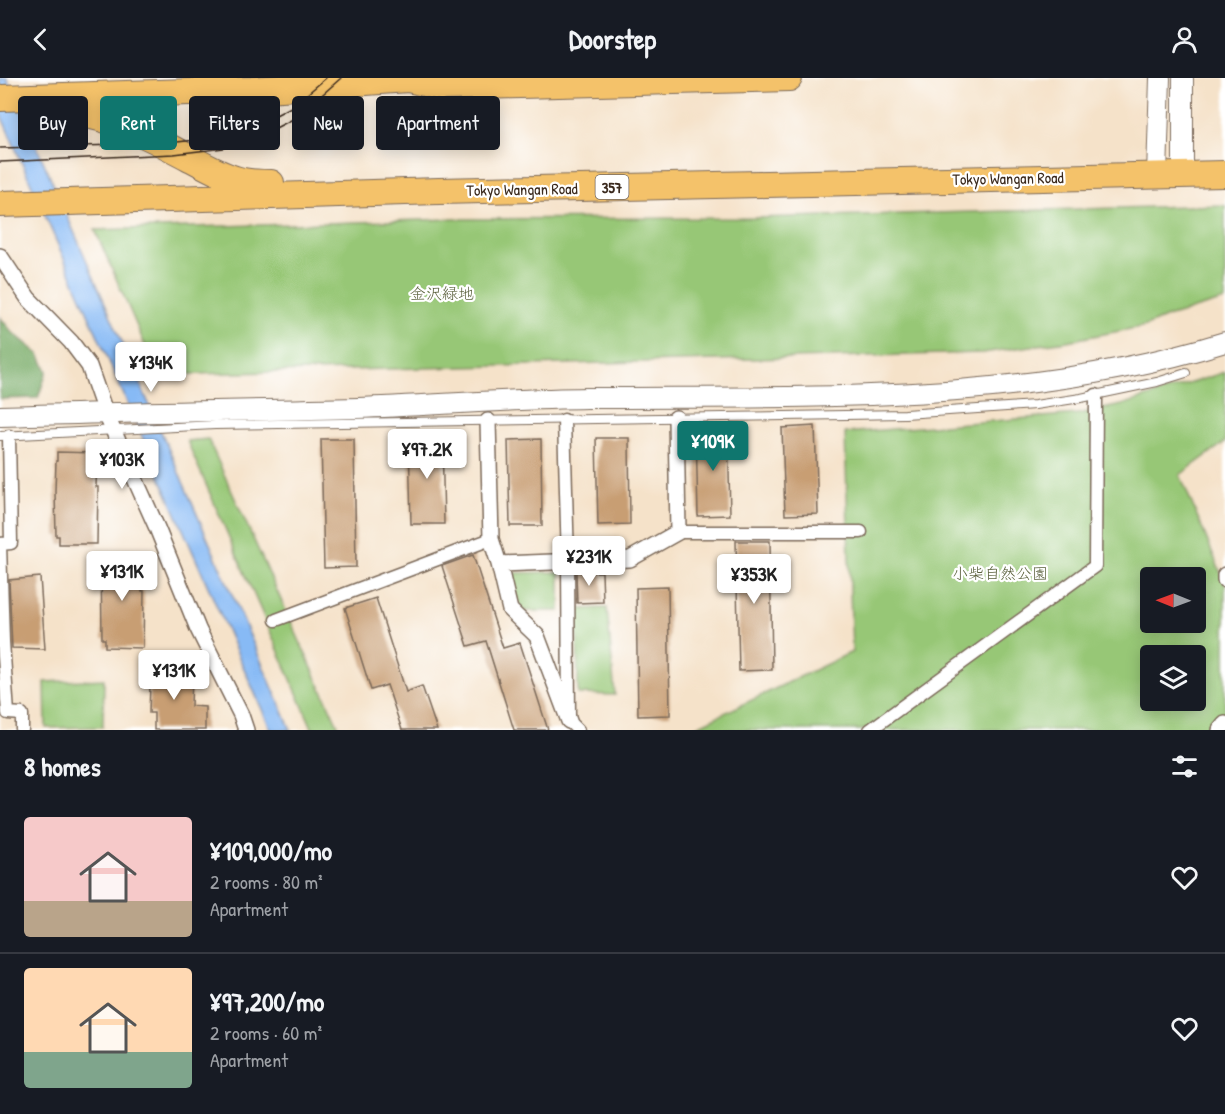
<!DOCTYPE html>
<html lang="en">
<head>
<meta charset="utf-8">
<style>
	body { margin:0; font-family:"Patrick Hand","Klee One",sans-serif; background:#242831; color:#f1f3f6; height:100vh; display:flex; flex-direction:column; font-size:22px; white-space:nowrap }
	* { box-sizing:border-box; margin:0 }
	p { font-size:20px; color:#9ea1a6 }
	.icon { flex:none; width:33px; height:33px; fill:none; stroke:currentColor; stroke-width:2; stroke-linecap:round; stroke-linejoin:round }
	.map { position:relative; height:652px; overflow:hidden }
	.details { display:flex; flex-direction:column; background:#171b24; flex:1 }
	.details>* { flex:none }
	.banner { position:absolute; left:18px; top:18px; width:600px; height:54px; display:flex; gap:12px }
	.needle { width:39px; rotate:271deg }
	.buttons { position:absolute; left:1140px; top:489px; display:grid; gap:12px }
	.buttons a { display:grid; place-items:center; width:66px; height:66px; border-radius:6px; background:#171b24; box-shadow:0 3px 15px #0003; font-size:30px }
	.price { position:absolute; translate:-50% -51px; padding:0 14px; border-radius:6px; background:#fff; color:#222; font-size:20px; line-height:39px; filter:drop-shadow(0 2px 3px #0008) }
	.price::after { content:''; position:absolute; left:50%; top:36px; width:18px; height:14px; margin-left:-9px; background:inherit; clip-path:polygon(0 0,100% 0,50% 100%) }
	.price.selected { background:#0f766e; color:#fff }
	ul { padding:0; list-style:none }
	li { display:flex; align-items:center; gap:18px; height:150px; padding:0 24px }
	li+li { border-top:2px solid #363941 }
	li span { display:grid; place-items:center; flex:none; width:168px; height:120px; border-radius:6px; color:#555 }
	li>.icon { margin-inline-start:auto }
	span .icon { width:72px; height:72px; fill:#fffc; stroke-width:1 }
	li b { font-size:26px }
	h2 { display:flex; justify-content:space-between; align-items:center; height:72px; padding:0 24px; font-size:26px }
	.tag { padding:0 21px; border-radius:6px; background:#171b24; box-shadow:0 3px 15px #0003; font-size:21px; line-height:54px }
	.tag.selected { background:#0f766e; color:#fff }
	header { display:flex; justify-content:space-between; align-items:center; height:78px; padding:0 24px; background:#171b24; font-size:27px; font-weight:800 }
	.map>svg:first-child { display:block }
	.green { fill:#97c776; stroke:#69784a; stroke-width:1.5; fill-rule:evenodd }
	.forest { fill:#79ac67; stroke:#5a6b42; stroke-width:1.5 }
	.water { fill:#87baf5; stroke:#61728a; stroke-width:1.5 }
	.building { fill:#c89e73 }
	.lines { fill:none; stroke-linecap:round; stroke-linejoin:round }
	.service-casing { stroke:#7c6a5a; stroke-width:10 }
	.pedestrian-casing { stroke:#7c6a5a; stroke-width:15 }
	.minor-casing { stroke:#7c6a5a; stroke-width:18 }
	.tertiary-casing { stroke:#7c6a5a; stroke-width:22 }
	.trunk-casing { stroke:#7c6a5a; stroke-width:28 }
	.service { stroke:#fff; stroke-width:8 }
	.pedestrian { stroke:#fff; stroke-width:12 }
	.minor { stroke:#fff; stroke-width:15 }
	.tertiary { stroke:#fff; stroke-width:20 }
	.trunk { stroke:#f4c26a; stroke-width:26 }
	.tram { stroke:#3b2a1e; stroke-width:1.5 }
	.labels { text-anchor:middle; dominant-baseline:central; stroke-width:4.5; stroke-linejoin:round; paint-order:stroke }
	.shield { fill:#fff; stroke:#766a62; stroke-width:1.5 }
	.shield-label { font-size:15px; font-weight:bold; fill:#3b2a1e }
	.street-label { font-size:16px; fill:#3b2a1e; stroke:#fff }
	.park-label { font-size:16px; fill:#5b613d; stroke:#fff }
</style>
</head>
<body>
<header><svg class="icon" aria-label="back" viewBox="0 0 24 24"><path d="M15 5l-7 7 7 7"/></svg>Doorstep<svg class="icon" aria-label="person" viewBox="0 0 24 24"><circle cx="12" cy="8" r="4"/><path d="M4 21q1-7 8-7t8 7"/></svg></header>
<div class="map">
<svg width="1225" height="652" viewBox="0 0 1225 652">
	<rect width="100%" height="100%" fill="#fff"/>
	<filter id="ink" filterUnits="userSpaceOnUse"><feTurbulence type="fractalNoise" baseFrequency=".0167" numOctaves="2"/><feDisplacementMap in="SourceGraphic" scale="12" xChannelSelector="R" yChannelSelector="G"/><feConvolveMatrix kernelMatrix="1 2 1 2 8 2 1 2 1" color-interpolation-filters="sRGB"/></filter>
	<filter id="wash" filterUnits="userSpaceOnUse"><feTurbulence type="fractalNoise" baseFrequency=".008" numOctaves="4" result="noise"/><feDisplacementMap in="SourceGraphic" scale="24" xChannelSelector="R" yChannelSelector="G"/><feGaussianBlur stdDeviation="1.35" result="paint"/><feColorMatrix in="noise" values="0 0 0 0 0 0 0 0 0 0 0 0 0 0 0 0 0 1.4 0 .05"/><feComposite in="paint" operator="in"/></filter>
	<g filter="url(#wash)">
		<rect width="100%" height="100%" fill="#f5e2c9"/>
		<path class="green" d="M1225 127V222L1167 239 1146 248 1067 263 982 275 158 297 95 152 453 141 754 140Z
			M1225 294V364L1180 397 1225 505V652H689L852 574 845 355 1078 336 1122 327ZM1150 500H1196V544H1150ZM1150 578H1196V622H1150Z
			M208 361 340 652H313L187 363Z
			M560 494V533H521L508 495Z
			M607 530 615 617 578 616 577 531Z
			M104 601 103 649 46 650 45 604Z"/>
		<path class="forest" d="M0 239 12 254 39 276 47 293 38 320 0 321Z"/>
		<path class="water" d="M0 0H7L291 652H271L0 35Z"/>
		<g id="blocks">
			<path class="building" d="M815 348 818 436 785 437 782 350Z
				M728 351 730 437 698 438 696 352Z
				M442 358 444 446H411L409 359Z
				M596 360H629L630 446 598 447Z
				M321 361H354L356 489 324 490Z
				M541 361 542 448H510L508 362Z
				M57 374 97 375 96 409H98L97 466H59V458H56L55 413 56 383H57Z
				M736 463H770L772 592 739 593Z
				M473 477 503 570 520 565 548 652H514L486 563 468 568 442 488Z
				M101 478H142V513H144L143 570 105 569V561H102Z
				M576 494H602L603 524 577 525Z
				M40 499 45 571 12 570 9 502Z
				M668 509 670 637 638 638 636 510Z
				M376 520 406 614 422 608 437 652H402L387 607 371 612 345 530Z
				M153 587 179 588 182 589V595H192L191 628 205 629V652H154V635H149L150 607H153Z"/>
		</g>
	</g>
	<g filter="url(#ink)">
		<use href="#blocks" fill-opacity="0" stroke="#7c6a5a" stroke-width="1.5"/>
		<g class="lines">
			<g class="service-casing">
				<path id="service" d="M0 358 215 347 905 336 1035 327 1081 320 1157 304 1186 295"/>
			</g>
			<g class="pedestrian-casing">
				<path id="pedestrian" d="M564 342 568 483 569 643 578 652
					M678 454H861
					M276 542 491 461
					M0 564H3L0 466 11 465 9 358
					M3 564 8 635 22 636V652
					M870 652 1095 488 1096 317"/>
			</g>
			<g class="minor-casing">
				<path id="minor" d="M0 178 28 220 71 264 89 288 105 334 157 450 198 551 241 637 246 652
					M488 343 491 461 499 486 510 532 537 558 569 643
					M499 486 630 481 678 454 676 340
					M1225 497V502
					M1220 652 1225 646"/>
			</g>
			<g class="tertiary-casing">
				<path id="tertiary" d="M1183 0V97
					M1157 97 1160 0
					M0 338C119 334 239 333 358 330 435 327 511 321 587 320 800 318 1019 328 1225 264"/>
			</g>
			<g class="trunk-casing">
				<path id="trunk" d="M0 20 253 12 408 1 440 9 789 0
					M53 34C103 33 144 56 188 79 206 88 223 99 243 103 252 105 262 105 271 105
					M0 126 439 113 1225 96"/>
			</g>
			<use href="#service" class="service"/>
			<use href="#pedestrian" class="pedestrian"/>
			<use href="#minor" class="minor"/>
			<use href="#tertiary" class="tertiary"/>
			<use href="#trunk" class="trunk"/>
			<path class="tram" d="M0 70 158 66 224 59 257 47 293 28 326 0
				M0 84 174 76 224 70 258 59 297 39 341 0"/>
		</g>
	</g>
	<g class="labels">
		<rect class="shield" x="595.5" y="97" width="33" height="24" rx="4.5"/>
		<g class="shield-label">
			<text x="612" y="109">357</text>
		</g>
		<g class="street-label">
			<text transform="translate(1008 100) rotate(-1)">Tokyo Wangan Road</text>
			<text transform="translate(522 111) rotate(-1)">Tokyo Wangan Road</text>
		</g>
		<g class="park-label">
			<text x="442" y="215">金沢緑地</text>
			<text x="1000" y="495">小柴自然公園</text>
		</g>
	</g>
</svg>
<div class="buttons">
<a><svg class="needle" viewBox="-14 -14 28 28"><path d="M0-13l5 13h-10z" fill="#e53935"/><path d="M0 13l5-13h-10z" fill="#9ea1a6"/></svg></a>
<a><svg class="icon" aria-label="layers" viewBox="0 0 24 24"><path d="M12 4l9 5-9 5-9-5zM3 14l9 5 9-5"/></svg></a>
</div>
<b class="price" style="left:151px;top:315px">¥134K</b>
<b class="price selected" style="left:713px;top:394px">¥109K</b>
<b class="price" style="left:427px;top:402px">¥97.2K</b>
<b class="price" style="left:122px;top:412px">¥103K</b>
<b class="price" style="left:589px;top:509px">¥231K</b>
<b class="price" style="left:122px;top:524px">¥131K</b>
<b class="price" style="left:754px;top:527px">¥353K</b>
<b class="price" style="left:174px;top:623px">¥131K</b>
<div class="banner">
<a class="tag">Buy</a>
<a class="tag selected">Rent</a>
<a class="tag">Filters</a>
<a class="tag">New</a>
<a class="tag">Apartment</a>
</div>
</div>
<section class="details">
<h2>8 homes<svg class="icon" aria-label="filters" viewBox="0 0 24 24"><path d="M4 7h16M4 17h16"/><circle cx="9" cy="7" r="2"/><circle cx="15" cy="17" r="2"/></svg></h2>
<ul>
<li><span style="background:linear-gradient(#f6c9c9 70%,#b9a48a 0)"><svg class="icon" aria-label="home" viewBox="0 0 24 24"><path d="M3 11l9-7 9 7M6 9v11h12V9"/></svg></span><div><b>¥109,000/mo</b><p>2 rooms · 80 m²</p><p>Apartment</p></div><svg class="icon" aria-label="heart" viewBox="0 0 24 24"><path d="M12 20l-8-8c-3-5 5-10 8-4 3-6 11-1 8 4z"/></svg></li>
<li><span style="background:linear-gradient(#ffd9b3 70%,#7fa58c 0)"><svg class="icon" aria-label="home" viewBox="0 0 24 24"><path d="M3 11l9-7 9 7M6 9v11h12V9"/></svg></span><div><b>¥97,200/mo</b><p>2 rooms · 60 m²</p><p>Apartment</p></div><svg class="icon" aria-label="heart" viewBox="0 0 24 24"><path d="M12 20l-8-8c-3-5 5-10 8-4 3-6 11-1 8 4z"/></svg></li>
</ul>
</section>
</body>
</html>
